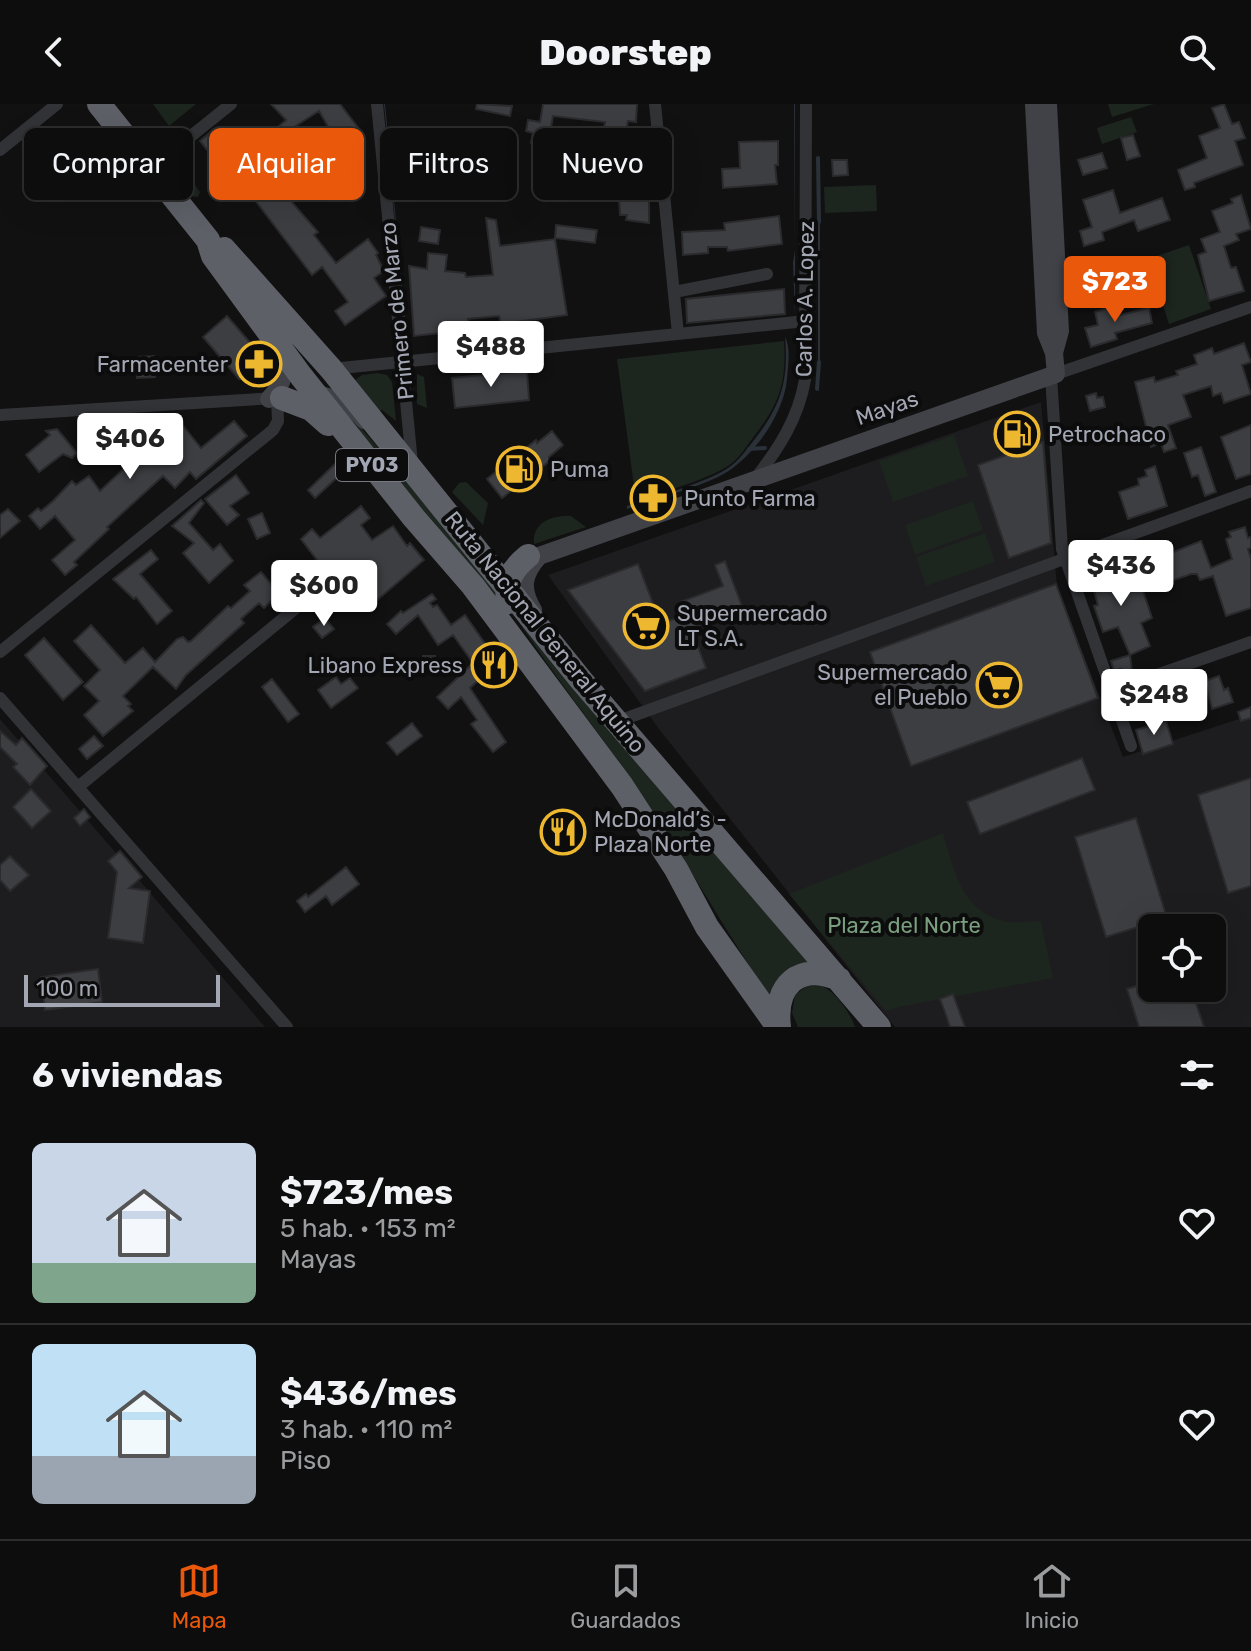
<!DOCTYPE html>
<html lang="es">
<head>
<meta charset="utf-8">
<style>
	body { margin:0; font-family:Rubik,sans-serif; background:#1b1b1c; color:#f1f3f6; height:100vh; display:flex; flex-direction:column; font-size:30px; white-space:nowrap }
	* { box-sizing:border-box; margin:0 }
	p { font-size:26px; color:#9a9c9e }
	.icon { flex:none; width:44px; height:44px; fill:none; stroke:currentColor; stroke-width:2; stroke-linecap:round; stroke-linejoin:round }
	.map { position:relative; height:923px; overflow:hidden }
	.drawer { display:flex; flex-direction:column; background:#0d0d0e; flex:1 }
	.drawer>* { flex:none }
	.guide { position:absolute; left:24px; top:24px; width:800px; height:72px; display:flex; gap:16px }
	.buttons { position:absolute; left:1138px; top:810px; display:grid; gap:16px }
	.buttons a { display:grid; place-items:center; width:88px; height:88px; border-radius:12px; background:#0d0d0e; box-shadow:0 8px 32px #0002,0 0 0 2px #2d2d2e; font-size:40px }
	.scale { position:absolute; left:24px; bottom:20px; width:196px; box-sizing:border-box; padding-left:8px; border:4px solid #a3a7b3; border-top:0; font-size:22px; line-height:28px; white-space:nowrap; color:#a3a7b3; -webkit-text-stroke:6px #0c0c0d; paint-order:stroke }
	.price { position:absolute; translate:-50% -68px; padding:0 18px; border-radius:8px; background:#fff; color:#222; font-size:26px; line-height:52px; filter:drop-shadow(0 2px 4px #0008) }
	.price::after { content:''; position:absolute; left:50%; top:48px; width:24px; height:18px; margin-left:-12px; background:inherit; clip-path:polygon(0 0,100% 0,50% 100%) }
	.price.current { background:#ea580c; color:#fff }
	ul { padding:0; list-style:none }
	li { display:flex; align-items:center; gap:24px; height:200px; padding:0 32px }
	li+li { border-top:2px solid #2d2d2e }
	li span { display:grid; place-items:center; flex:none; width:224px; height:160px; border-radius:12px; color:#555 }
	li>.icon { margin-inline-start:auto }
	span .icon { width:96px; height:96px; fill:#fffc; stroke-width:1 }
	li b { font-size:34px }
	h2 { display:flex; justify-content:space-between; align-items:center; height:96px; padding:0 32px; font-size:34px }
	.tag { padding:0 28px; border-radius:12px; background:#0d0d0e; box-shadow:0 8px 32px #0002,0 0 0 2px #2d2d2e; font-size:28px; line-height:72px }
	.tag.current { background:#ea580c; color:#fff }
	header { display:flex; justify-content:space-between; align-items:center; height:104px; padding:0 32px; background:#0d0d0e; font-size:36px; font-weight:800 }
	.menu { display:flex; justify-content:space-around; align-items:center; height:112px; border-top:2px solid #2d2d2e; background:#0d0d0e; font-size:22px; color:#9a9c9e }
	.menu a { display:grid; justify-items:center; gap:4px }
	.menu .current { color:#ea580c }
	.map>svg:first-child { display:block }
	.built { fill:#1d1d1f; fill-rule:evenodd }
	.green { fill:#1d251f }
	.water { fill:#2a3138 }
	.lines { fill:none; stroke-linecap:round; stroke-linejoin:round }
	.stream { stroke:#2a3138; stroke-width:4 }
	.building { fill:#3d3e42; stroke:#2b2b2e; stroke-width:2 }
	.street { stroke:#323337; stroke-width:12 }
	.secondary { stroke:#404247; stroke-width:18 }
	.highway { stroke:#5e6068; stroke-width:24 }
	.labels { text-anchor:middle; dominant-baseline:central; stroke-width:8; stroke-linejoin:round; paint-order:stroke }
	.shield { fill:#0c0c0d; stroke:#767881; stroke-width:2 }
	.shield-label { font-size:20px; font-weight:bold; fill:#a3a7b3 }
	.street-label { font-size:22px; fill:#a3a7b3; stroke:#0c0c0d }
	.poi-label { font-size:22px; fill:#a3a7b3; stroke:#0c0c0d; text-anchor:start }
	.park-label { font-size:22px; fill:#7a9e7e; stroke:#0c0c0d }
</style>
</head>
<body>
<header><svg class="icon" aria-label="back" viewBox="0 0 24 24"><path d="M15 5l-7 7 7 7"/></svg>Doorstep<svg class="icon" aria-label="search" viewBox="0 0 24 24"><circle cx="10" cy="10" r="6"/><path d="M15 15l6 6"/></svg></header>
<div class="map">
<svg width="1251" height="923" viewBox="0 0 1251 923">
	<rect width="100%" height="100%" fill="#111112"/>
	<path class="built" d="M1041 298 1057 483 1123 653 1251 611V923H895L659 625 548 471ZM1152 824H1212V884H1152Z
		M0 615 116 749 265 923H0Z"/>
	<path class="green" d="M153 0H196L169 22Z
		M1108 0H1154L1112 13Z
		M1131 13 1137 28 1102 40 1097 24Z
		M183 64 200 88 198 93 189 92 175 74 177 67Z
		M876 81 877 107 825 109 824 83Z
		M1189 141 1211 205 1169 220 1148 155Z
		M784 237C787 284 777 303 749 339 742 349 735 359 723 365 697 379 664 387 636 397L617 255Z
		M377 269 387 271 392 278 396 317 382 306 376 308 355 276 362 271Z
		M417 270 424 273 427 304 417 300Z
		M334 301 351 312 497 483 501 503Z
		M954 331 968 372 893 398 879 357Z
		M466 378 488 399 483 421 452 388 459 379Z
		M973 397 983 426 915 451 905 421Z
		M571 412 586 423 534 440C532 418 552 411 571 412Z
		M985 429 995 458 926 482 916 453Z
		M518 515 811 858 786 867 769 891C727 830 692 766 651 705 610 642 562 583 520 520Z
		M943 729C954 765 961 806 1003 817 1015 820 1029 817 1041 817L1053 874 899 903 886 907 789 790Z
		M820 881C835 887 850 908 855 923H798L792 909 795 891 807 882Z"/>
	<path class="water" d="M384 0H385L407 235H406Z
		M794 0H795V211L793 159 795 146Z
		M818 112H820V261H818Z
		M785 233C791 244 788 261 787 275 784 309 756 349 727 368 705 382 654 395 627 405V402C658 391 697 382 725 366 736 360 743 350 751 340 780 304 789 279 785 233Z"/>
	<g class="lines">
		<path class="stream" d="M818 54 819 118
			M817 285 819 258
			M749 345 765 344"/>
	</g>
	<path class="building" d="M271 0H340L363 30 345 42 353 52 343 59 335 48 283 88 318 128 314 131 336 159 368 135 378 149 376 151 384 167 374 174 386 192 345 221 335 207 348 198 322 163 312 171 235 70 222 81 215 73 222 65 200 37 212 27 233 54 240 47 259 68 301 38 305 44 330 26 319 7 285 29 279 22 286 16Z
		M477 0 512 2 510 12 476 5Z
		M543 0H637L636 18 628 17 623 44 611 41 609 63 598 62 605 18 553 12 548 42 531 39 533 29 526 27 528 16 540 18Z
		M1224 0 1232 20 1239 18 1245 34 1235 37 1243 61 1194 79 1195 83 1185 86 1178 66 1207 54 1199 32 1220 24 1212 4Z
		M1133 31 1140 52 1127 56 1121 34Z
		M410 32 436 36 437 52 432 51 429 74 438 75V95L416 91 420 65 396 61 398 50 407 51Z
		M778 37V61H775L777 80 723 84 722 65 740 64 739 38Z
		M1102 49 1107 64 1083 71 1078 56Z
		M457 54 478 58 479 78 469 77 468 89 452 87Z
		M832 56H847L848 71 833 72Z
		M611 64 628 66 626 81 610 80Z
		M1113 86 1120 109 1162 94 1170 116 1138 127 1134 116 1102 128 1104 136 1084 142 1080 127 1092 123 1083 96Z
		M649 91V119L626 116 627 111H620L619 93Z
		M1241 91 1251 125 1236 130 1239 136 1224 142 1231 164 1236 163 1244 187 1209 197 1198 151 1206 148 1201 135 1220 128 1212 107 1233 99 1231 95Z
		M779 112 782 140 728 147 727 143H708V149L683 151 682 128 725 126 724 119Z
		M486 114 496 116 500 142 555 135 567 211 501 220 499 212 468 215 469 226 414 232 409 162 427 165 428 149 447 151 445 167 465 169 466 173 493 171Z
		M556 121 597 126 595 139 555 134Z
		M421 123 440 126 438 140 419 137Z
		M784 185 785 210 687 219 686 195Z
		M1117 201 1120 211 1149 204 1152 219 1115 229 1117 235 1091 243 1085 224 1098 221 1095 208Z
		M227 212 272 264 263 274 239 275 203 233Z
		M1244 239 1251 258 1242 261 1251 290 1224 299 1221 289 1213 292 1211 282 1183 291 1191 313 1168 321 1176 344 1164 348 1161 339 1151 343 1135 278 1154 273 1155 278 1178 271 1176 267 1197 260 1194 251 1212 244 1214 250Z
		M154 252 155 273 137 274 136 253Z
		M527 267 529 296 455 304 452 274Z
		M1096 289 1097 294 1103 293 1105 303 1090 307 1086 292Z
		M177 314 201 344 234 317 247 332 196 375 190 368 175 384 163 372 107 423 109 425 74 458 77 461 65 471 52 456 75 436 55 412 40 425 29 412 38 404 41 407 53 397 72 377 76 381 89 372 100 387 131 358 100 329 95 333H82V315H92V318L114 316 102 326 122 325 123 347 151 324 157 331Z
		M1251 321V370L1236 375 1221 333Z
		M57 325 77 349 72 354 63 350 39 368 26 351 50 331 46 327Z
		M552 327 563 341 549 353 551 356 502 394 487 375 536 336 537 339Z
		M1043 338 1051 439 1009 454 978 361Z
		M1201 343 1216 388 1205 392 1198 371 1192 373 1184 349Z
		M335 360 343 368 315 394 308 386Z
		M1155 362 1167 402 1128 415 1119 388 1139 381 1138 375 1147 372 1145 366Z
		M236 371 249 389 230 402 239 411 227 421 205 395Z
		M201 396 204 399 189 419 213 446 220 440 233 457 209 479 183 449 194 439 172 422Z
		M361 402 370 414 361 421 372 436 393 422 407 442 410 439 424 456 377 496 351 464 333 477 301 435 312 425 320 434Z
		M8 405 20 417 0 434V411Z
		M262 409 270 429 257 435 248 415Z
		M1245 423 1248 434 1251 433V444L1248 445 1251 455V504L1226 512 1213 472 1200 476 1197 470H1191L1171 477 1163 452 1201 437 1211 464 1232 455 1226 435 1231 433 1229 428Z
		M151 446 158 455 140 470 172 507 157 520 136 493 134 495 113 475Z
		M725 457 743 505 691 524 706 564 645 587 568 486 638 460 661 520 684 511 680 498 723 482 715 461Z
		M1110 459 1117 486 1140 478 1152 514 1141 519 1150 542 1130 551 1118 523 1103 528 1094 502 1098 501 1088 465Z
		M261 468 279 489 264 504 259 499 241 515 244 519 186 571 176 585 153 563 123 592 131 600 128 602 133 607 103 632 84 611 99 597 84 582 100 566 74 537 91 521 125 559 143 544 155 558 177 535 183 533 188 538 191 537 228 502 231 504 250 487 244 481Z
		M1056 480 1098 594 911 662 870 548Z
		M432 490 436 495 430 499 433 503 437 501 451 521 465 511 491 548 494 545 510 565 494 578 487 568 470 584 506 638 493 648 471 620 477 616 461 593 448 605 437 593 473 559 453 531 438 541 418 511 396 530 387 520 401 507 403 509Z
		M325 514 334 525 322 534 313 523Z
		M44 534 83 578 63 596 25 551Z
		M1130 551 1132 567 1123 570 1121 565 1114 567 1111 557Z
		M423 552H435V569H423Z
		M1219 572 1224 586 1228 584 1233 598 1212 605 1205 577Z
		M336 573 341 580 350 574 358 584 331 604 318 586Z
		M272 575 299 610 288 618 262 583Z
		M1173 589 1180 607 1160 614 1154 595Z
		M1251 603V614L1241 617 1238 608Z
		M1166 617 1173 640 1143 650 1136 626Z
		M412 619 422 632 397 651 387 639Z
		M0 627 16 641 22 634 47 662 30 681 13 663 17 660 0 643Z
		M94 632 103 642 87 655 79 645Z
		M1082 654 1095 686 980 730 967 698Z
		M1251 674V782L1228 789 1198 691Z
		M31 685 51 707 32 724 13 703Z
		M84 705 90 713 80 722 74 714Z
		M1136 714 1167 814 1106 833 1075 733Z
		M120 747 142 773 129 784 150 787 143 839 108 834 117 768 108 757Z
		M10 752 29 771 10 787 0 776V761Z
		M346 763 359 780 332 801 326 792 305 808 297 797 306 790 308 793Z
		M98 865 102 898 45 906 41 873Z
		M1152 877V884H1191L1204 923H1139L1127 885Z
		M953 890 958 904 965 923H950L945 908 940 895Z"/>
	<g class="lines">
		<path class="street" d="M377 0 412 359
			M655 0 678 230
			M0 46 57 0
			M151 64 231 0
			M674 188 767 170
			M331 265 806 217
			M1056 270 1251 203
			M1051 272 1062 445 1131 642
			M0 311 276 294
			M755 375C779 344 798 315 805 276L806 0
			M0 548 273 326 278 317 277 294
			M1111 587 1251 538
			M0 594 287 923
			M616 618 1251 387
			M78 683 302 499"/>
		<path class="secondary" d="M1048 0 1060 227 1054 249
			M316 290C333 293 353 302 364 316
			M269 295C284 280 287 266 281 246
			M533 506C520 484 523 470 539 452L1056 270 1054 249 1046 229 1034 0"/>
		<path class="highway" d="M99 0 208 136 213 152 301 272 414 414 473 482 622 682 676 765 707 823 778 923
			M224 145 331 265 581 576 879 923
			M282 294 311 305 328 320
			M508 498C505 477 512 465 528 452
			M779 923C774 881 799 858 839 875"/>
	</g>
	<defs>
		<g id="pharmacy-ring" transform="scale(2.3)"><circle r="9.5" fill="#0c0c0d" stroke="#edb72f" stroke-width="1.5"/><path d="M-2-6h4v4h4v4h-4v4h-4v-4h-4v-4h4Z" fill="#edb72f"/></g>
		<g id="fuel-ring" transform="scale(2.3)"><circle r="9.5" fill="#0c0c0d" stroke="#edb72f" stroke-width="1.5"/><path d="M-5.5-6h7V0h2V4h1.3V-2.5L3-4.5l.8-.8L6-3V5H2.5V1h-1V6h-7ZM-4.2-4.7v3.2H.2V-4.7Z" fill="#edb72f"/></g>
		<g id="supermarket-ring" transform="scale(2.3)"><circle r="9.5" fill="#0c0c0d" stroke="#edb72f" stroke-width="1.5"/><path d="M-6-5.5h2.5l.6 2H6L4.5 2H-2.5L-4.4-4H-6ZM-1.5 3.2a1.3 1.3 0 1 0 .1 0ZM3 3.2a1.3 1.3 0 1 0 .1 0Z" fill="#edb72f"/></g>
		<g id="restaurant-ring" transform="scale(2.3)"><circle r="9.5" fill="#0c0c0d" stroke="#edb72f" stroke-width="1.5"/><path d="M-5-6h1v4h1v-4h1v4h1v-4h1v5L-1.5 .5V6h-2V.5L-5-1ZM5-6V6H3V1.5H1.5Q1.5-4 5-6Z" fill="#edb72f"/></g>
	</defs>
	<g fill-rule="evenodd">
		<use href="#pharmacy-ring" x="259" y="260"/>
		<use href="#fuel-ring" x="1017" y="330"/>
		<use href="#fuel-ring" x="519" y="365"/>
		<use href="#pharmacy-ring" x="653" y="394"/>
		<use href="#supermarket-ring" x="646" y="522"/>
		<use href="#restaurant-ring" x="494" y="561"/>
		<use href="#supermarket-ring" x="999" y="581"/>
		<use href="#restaurant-ring" x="563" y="728"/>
	</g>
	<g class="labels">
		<rect class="shield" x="336" y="345" width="72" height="32" rx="6"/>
		<g class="shield-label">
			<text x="372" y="361">PY03</text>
		</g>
		<g class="street-label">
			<text transform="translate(805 195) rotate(-89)">Carlos A. Lopez</text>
			<text transform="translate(397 207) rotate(-96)">Primero de Marzo</text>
			<text transform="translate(887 304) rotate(-19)">Mayas</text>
			<text transform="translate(545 528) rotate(51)">Ruta Nacional General Aquino</text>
		</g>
		<g class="poi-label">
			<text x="228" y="260" text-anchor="end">Farmacenter</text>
			<text x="1048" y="330">Petrochaco</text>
			<text x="550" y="365">Puma</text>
			<text x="684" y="394">Punto Farma</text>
			<text x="677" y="509">Supermercado<tspan x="677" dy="25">LT S.A.</tspan></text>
			<text x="463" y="561" text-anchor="end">Libano Express</text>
			<text x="968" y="568" text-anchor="end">Supermercado<tspan x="968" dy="25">el Pueblo</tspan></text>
			<text x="594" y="715">McDonald’s -<tspan x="594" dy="25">Plaza Norte</tspan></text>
		</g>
		<g class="park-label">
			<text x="904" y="821">Plaza del Norte</text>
		</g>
	</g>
</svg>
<div class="buttons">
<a><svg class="icon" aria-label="locate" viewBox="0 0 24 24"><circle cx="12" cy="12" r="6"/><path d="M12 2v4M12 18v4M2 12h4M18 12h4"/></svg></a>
</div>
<div class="scale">100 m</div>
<b class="price current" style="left:1115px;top:220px">$723</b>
<b class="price" style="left:491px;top:285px">$488</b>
<b class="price" style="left:130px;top:377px">$406</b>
<b class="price" style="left:1121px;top:504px">$436</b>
<b class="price" style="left:324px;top:524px">$600</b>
<b class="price" style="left:1154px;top:633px">$248</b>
<div class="guide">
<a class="tag">Comprar</a>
<a class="tag current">Alquilar</a>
<a class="tag">Filtros</a>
<a class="tag">Nuevo</a>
</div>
</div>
<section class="drawer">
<h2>6 viviendas<svg class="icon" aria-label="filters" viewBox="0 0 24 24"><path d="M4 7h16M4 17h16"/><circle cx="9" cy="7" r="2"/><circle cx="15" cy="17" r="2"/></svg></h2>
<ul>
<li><span style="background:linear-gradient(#c9d6e8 75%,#7fa58c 0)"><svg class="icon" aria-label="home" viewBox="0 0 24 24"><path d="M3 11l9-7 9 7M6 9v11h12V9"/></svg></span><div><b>$723/mes</b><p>5 hab. · 153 m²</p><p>Mayas</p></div><svg class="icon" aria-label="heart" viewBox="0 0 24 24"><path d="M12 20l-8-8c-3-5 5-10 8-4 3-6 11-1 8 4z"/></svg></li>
<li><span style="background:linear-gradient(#bfe0f5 70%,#9aa5b1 0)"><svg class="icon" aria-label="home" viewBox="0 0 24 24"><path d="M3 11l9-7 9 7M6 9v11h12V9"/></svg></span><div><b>$436/mes</b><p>3 hab. · 110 m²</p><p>Piso</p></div><svg class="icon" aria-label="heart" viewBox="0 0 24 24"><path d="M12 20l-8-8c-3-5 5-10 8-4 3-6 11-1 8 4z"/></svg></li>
</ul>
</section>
<nav class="menu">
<a class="current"><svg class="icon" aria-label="map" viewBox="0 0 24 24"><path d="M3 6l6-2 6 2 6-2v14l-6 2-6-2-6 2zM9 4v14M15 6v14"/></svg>Mapa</a>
<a><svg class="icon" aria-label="saved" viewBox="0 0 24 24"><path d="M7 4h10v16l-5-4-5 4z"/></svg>Guardados</a>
<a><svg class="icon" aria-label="home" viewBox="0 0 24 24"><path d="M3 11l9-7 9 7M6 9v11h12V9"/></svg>Inicio</a>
</nav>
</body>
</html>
